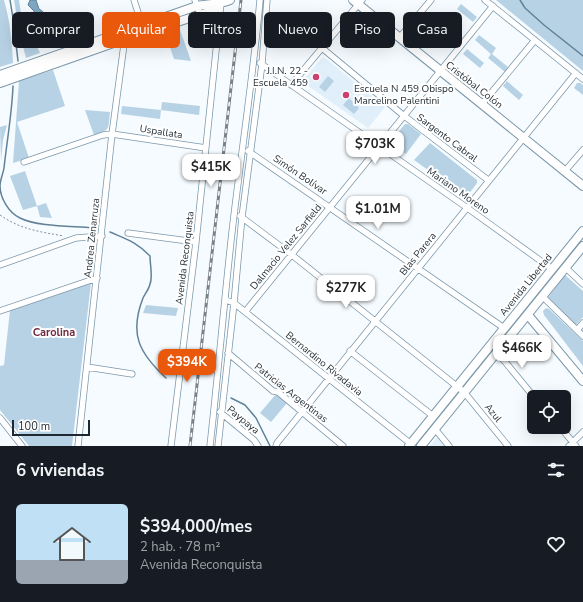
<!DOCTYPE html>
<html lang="es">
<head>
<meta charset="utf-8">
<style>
	body { margin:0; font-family:"Nunito Sans",sans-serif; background:#20242c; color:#f1f3f6; height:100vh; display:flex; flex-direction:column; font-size:15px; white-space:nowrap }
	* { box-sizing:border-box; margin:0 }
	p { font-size:13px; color:#9ea1a6 }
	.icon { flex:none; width:22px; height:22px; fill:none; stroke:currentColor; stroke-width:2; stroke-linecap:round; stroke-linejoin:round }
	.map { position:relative; height:446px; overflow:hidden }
	.panel { display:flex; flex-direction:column; background:#171b24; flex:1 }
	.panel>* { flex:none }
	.guide { position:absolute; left:12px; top:12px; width:559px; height:36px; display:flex; gap:8px }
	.buttons { position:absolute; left:527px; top:390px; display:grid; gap:8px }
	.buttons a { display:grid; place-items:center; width:44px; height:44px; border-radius:6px; background:#171b24; box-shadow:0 4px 16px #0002; font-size:20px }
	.scale { position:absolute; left:12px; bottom:10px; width:78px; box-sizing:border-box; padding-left:4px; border:2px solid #1d2830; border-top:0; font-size:11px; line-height:14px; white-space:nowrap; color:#1d2830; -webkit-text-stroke:3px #fff; paint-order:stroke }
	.price { position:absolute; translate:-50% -34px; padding:0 9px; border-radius:8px; background:#fff; color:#222; font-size:13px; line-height:26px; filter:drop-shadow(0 1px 2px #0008) }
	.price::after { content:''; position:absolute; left:50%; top:24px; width:12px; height:9px; margin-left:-6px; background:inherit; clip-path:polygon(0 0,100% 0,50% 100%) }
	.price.active { background:#ea580c; color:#fff }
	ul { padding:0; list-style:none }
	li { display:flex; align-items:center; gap:12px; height:100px; padding:0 16px }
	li+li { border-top:1px solid #363941 }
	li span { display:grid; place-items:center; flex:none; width:112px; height:80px; border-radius:6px; color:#555 }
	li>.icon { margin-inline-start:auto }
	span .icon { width:48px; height:48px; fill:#fffc; stroke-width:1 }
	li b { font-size:17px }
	h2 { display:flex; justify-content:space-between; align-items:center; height:48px; padding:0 16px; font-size:17px }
	.chip { padding:0 14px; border-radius:6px; background:#171b24; box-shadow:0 4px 16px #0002; font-size:14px; line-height:36px }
	.chip.active { background:#ea580c; color:#fff }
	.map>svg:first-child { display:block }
	.built { fill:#e0eff9 }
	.green { fill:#b8d2e5 }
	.water { fill:#7ea8c4; stroke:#618298 }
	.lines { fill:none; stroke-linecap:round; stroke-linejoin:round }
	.stream { stroke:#618298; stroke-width:1.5 }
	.street-casing { stroke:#7c98ab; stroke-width:7 }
	.secondary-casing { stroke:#7c98ab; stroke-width:10 }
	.path { stroke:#879096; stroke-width:1; stroke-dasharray:2 2; stroke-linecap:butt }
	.street { stroke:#fff; stroke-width:5.5 }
	.secondary { stroke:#fff; stroke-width:8 }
	.rail-casing { stroke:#798288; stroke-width:3 }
	.rail { stroke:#fff; stroke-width:1.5; stroke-dasharray:4.5; stroke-linecap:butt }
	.poi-dot { fill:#cc4071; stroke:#fff; stroke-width:1.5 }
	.labels { text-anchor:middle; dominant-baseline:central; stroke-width:4; stroke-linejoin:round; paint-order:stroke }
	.poi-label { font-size:10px; fill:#1d2830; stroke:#fff; text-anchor:end }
	.street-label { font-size:10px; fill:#1d2830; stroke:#fff }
	.neighbourhood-label { font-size:11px; font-weight:bold; fill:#6f2a40; stroke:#fff }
</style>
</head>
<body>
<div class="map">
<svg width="583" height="446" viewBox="0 0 583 446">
	<rect width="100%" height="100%" fill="#f5fbff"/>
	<path class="built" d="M322 58H325L385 107 368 128 304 83 303 80Z
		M438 436 446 446H430Z"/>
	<path class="green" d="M0 0H4C10 21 12 41 13 63L0 67Z
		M14 0H19L22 20 25 32 34 40 40 53 26 58 20 35Z
		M496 0H583V71Z
		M461 4 477 17 473 22 457 9Z
		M179 27 191 61 174 59 165 32Z
		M479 35 496 48 492 54 508 67 505 72 488 58 491 54 475 40Z
		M467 49 484 63 480 68 463 54Z
		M53 70 65 106 17 122 29 158 13 163 19 81Z
		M328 76 334 81 325 92 319 87Z
		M507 81 523 95 519 100 503 86Z
		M577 83H580L583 85V95L574 88Z
		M349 98 359 108 354 114 343 105Z
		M162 102 200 106 199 115 161 110 160 119 121 114 122 106 161 110Z
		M85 110 110 112C108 129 111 130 94 135Z
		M405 124H408L421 134 406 154 392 144 391 141Z
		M7 125 3 140 1 161 0 127Z
		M430 143 477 180V183L468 195 464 196 414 160Z
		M25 171 37 206 46 203 52 218 40 217 37 206 23 210 10 176Z
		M565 275 583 291V317L576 325 547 299Z
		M91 283 72 446H29L0 410V366L4 365 10 310Z
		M146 305 178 308 176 316 143 313Z
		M546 308 549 309 583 341V366L544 315 543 311Z
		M276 394 287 403 271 422 260 413Z"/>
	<path class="water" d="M30 0H36L39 9C48 13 55 32 52 42L47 45 39 44 37 36 34 33 35 31H38L40 29 37 28 38 20 35 16 34 11 28 5Z"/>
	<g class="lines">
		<path class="stream" d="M10 0 13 18 18 61
			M520 0 525 8 544 25 583 56
			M13 86C12 113 7 140 4 168 3 174 0 180 0 186 0 198 9 213 20 218 38 227 72 226 93 228
			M110 232C126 239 137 242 150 256 150 265 153 277 150 284 149 289 145 294 143 298 129 334 139 353 166 378
			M231 398 245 405 256 418 270 446"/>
		<g class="street-casing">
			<path id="street" d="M134 0 142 25
				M195 0 200 14
				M485 0 583 79
				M400 37 431 0
				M322 48 403 115 488 180
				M260 63 466 207 552 269
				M291 85 362 0
				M482 104 535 40
				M248 151 504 328
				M24 162 103 135 112 134 206 148
				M565 171 583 150
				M240 216 292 255 464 392 508 446
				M128 233 196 242
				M0 265 76 238 102 236
				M566 268 583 284
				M543 297 583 336
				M226 300 234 303 411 444
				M0 311 97 278
				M245 312 493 6
				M577 330 583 323
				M350 351 433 416
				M497 352 534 397
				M228 353 273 391 278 392 343 446
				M87 367 132 374
				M220 412 254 440 258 446
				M0 418 22 446
				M560 427 576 446
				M435 429 449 446
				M78 446 112 134 125 37
				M171 446 196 242 221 3
				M210 446C218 375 224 303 232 232 241 154 253 78 260 0
				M218 446 234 303 242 217 262 64 267 0
				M276 446 277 443 576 73
				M569 446 583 432"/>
		</g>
		<g class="secondary-casing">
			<path id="secondary" d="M353 0 583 186
				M0 75 197 6C209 4 220 4 230 0
				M0 83 136 35 212 11 221 3
				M528 315 583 381
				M409 446 583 231
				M421 446 583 246"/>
		</g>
		<path class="path" d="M0 215C20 229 40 232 64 236"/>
		<use href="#street" class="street"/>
		<use href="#secondary" class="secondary"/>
		<g class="rail-casing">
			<path id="rail" d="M190 446 241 0"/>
		</g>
		<use href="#rail" class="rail"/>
	</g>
	<g class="poi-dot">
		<circle cx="316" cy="77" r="4"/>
		<circle cx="346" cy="95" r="4"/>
	</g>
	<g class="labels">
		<g class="poi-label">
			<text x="308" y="71">J.I.N. 22 -<tspan x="308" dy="12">Escuela 459</tspan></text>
			<text x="354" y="89" text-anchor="start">Escuela N 459 Obispo<tspan x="354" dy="12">Marcelino Palentini</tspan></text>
		</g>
		<g class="street-label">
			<text transform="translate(474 85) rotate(38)">Cristóbal Colón</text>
			<text transform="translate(161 132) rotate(9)">Uspallata</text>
			<text transform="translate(447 138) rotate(37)">Sargento Cabral</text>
			<text transform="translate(300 175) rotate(34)">Simón Bolívar</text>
			<text transform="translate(458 191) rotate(35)">Mariano Moreno</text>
			<text transform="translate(92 238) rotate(-84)">Andrea Zenarruza</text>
			<text transform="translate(286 247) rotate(-51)">Dalmacio Velez Sarfield</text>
			<text transform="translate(418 254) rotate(-51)">Blas Parera</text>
			<text transform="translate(185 258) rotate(-83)">Avenida Reconquista</text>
			<text transform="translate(526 285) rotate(-51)">Avenida Libertad</text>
			<text transform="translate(324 364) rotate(39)">Bernardino Rivadavia</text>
			<text transform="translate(291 393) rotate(38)">Patricias Argentinas</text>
			<text transform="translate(493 413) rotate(51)">Azul</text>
			<text transform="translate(243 420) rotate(39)">Paypaya</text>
		</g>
		<g class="neighbourhood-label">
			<text x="54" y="332">Carolina</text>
		</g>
	</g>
</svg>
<div class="buttons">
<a><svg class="icon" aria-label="locate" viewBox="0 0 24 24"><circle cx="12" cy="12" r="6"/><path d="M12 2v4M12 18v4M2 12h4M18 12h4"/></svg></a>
</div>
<div class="scale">100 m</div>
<b class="price" style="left:375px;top:165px">$703K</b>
<b class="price" style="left:211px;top:188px">$415K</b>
<b class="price" style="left:378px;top:230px">$1.01M</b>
<b class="price" style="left:346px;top:309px">$277K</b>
<b class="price" style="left:522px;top:369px">$466K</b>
<b class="price active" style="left:187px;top:383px">$394K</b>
<div class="guide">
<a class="chip">Comprar</a>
<a class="chip active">Alquilar</a>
<a class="chip">Filtros</a>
<a class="chip">Nuevo</a>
<a class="chip">Piso</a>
<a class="chip">Casa</a>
</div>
</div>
<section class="panel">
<h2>6 viviendas<svg class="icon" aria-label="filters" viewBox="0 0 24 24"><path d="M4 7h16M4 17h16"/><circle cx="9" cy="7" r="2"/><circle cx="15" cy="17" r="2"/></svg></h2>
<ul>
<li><span style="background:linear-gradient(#bfe0f5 70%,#9aa5b1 0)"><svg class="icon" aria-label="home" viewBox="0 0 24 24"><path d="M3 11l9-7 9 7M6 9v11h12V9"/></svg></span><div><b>$394,000/mes</b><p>2 hab. · 78 m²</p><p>Avenida Reconquista</p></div><svg class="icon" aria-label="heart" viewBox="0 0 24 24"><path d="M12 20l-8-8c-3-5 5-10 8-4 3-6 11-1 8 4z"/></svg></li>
</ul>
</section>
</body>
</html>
